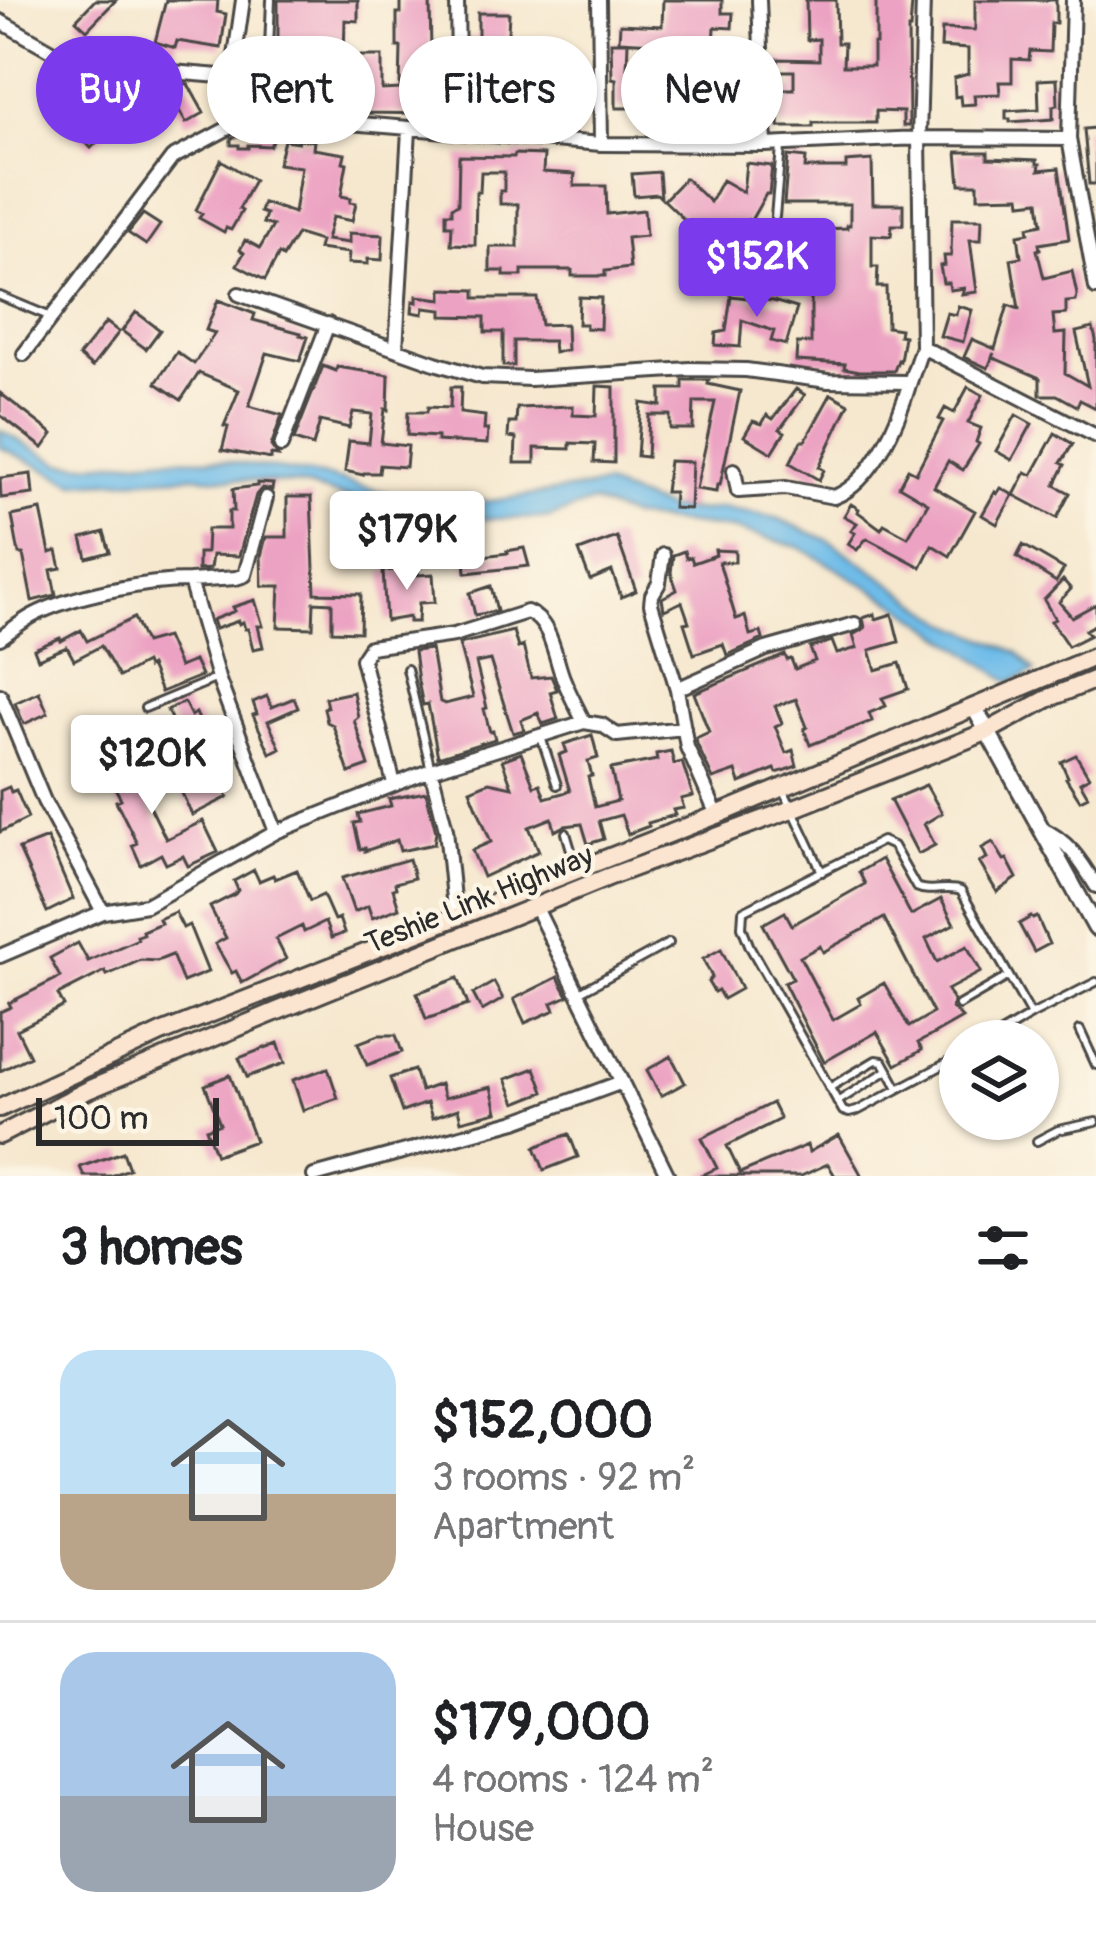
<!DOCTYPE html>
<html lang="en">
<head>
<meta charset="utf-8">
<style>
	body { margin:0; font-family:Pangolin,sans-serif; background:#f6f6f6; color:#202124; height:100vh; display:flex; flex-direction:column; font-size:45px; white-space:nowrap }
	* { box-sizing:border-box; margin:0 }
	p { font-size:39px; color:#757577 }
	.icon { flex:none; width:66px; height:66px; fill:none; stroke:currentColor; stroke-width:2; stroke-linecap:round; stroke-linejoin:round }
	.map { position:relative; height:1176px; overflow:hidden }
	.side { display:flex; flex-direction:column; background:#fff; flex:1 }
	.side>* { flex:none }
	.banner { position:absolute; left:36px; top:36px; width:1026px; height:108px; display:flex; gap:24px }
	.tools { position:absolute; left:939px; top:1020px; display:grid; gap:24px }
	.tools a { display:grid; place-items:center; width:120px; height:120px; border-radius:50%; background:#fff; box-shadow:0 3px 9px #0004; font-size:60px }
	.scale { position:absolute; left:36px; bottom:30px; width:183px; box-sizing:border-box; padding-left:12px; border:6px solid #2b2b2b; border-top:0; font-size:33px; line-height:42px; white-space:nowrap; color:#2b2b2b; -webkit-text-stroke:9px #fcf5e5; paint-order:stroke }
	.price { position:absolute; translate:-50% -102px; padding:0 27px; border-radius:12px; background:#fff; color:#222; font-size:39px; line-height:78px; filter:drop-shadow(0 3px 6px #0008) }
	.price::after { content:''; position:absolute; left:50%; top:72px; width:36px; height:27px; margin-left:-18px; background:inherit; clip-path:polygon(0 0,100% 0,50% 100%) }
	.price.current { background:#7c3aed; color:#fff }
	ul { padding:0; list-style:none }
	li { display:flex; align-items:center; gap:36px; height:300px; padding:0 60px }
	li+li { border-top:3px solid #e0e0e0 }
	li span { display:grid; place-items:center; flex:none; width:336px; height:240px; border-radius:36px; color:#555 }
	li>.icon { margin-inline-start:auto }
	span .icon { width:144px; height:144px; fill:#fffc; stroke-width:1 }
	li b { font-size:51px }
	h2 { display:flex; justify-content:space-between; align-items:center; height:144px; padding:0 60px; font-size:51px }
	.pill { padding:0 42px; border-radius:54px; background:#fff; box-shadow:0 3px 9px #0004; font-size:42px; line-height:108px }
	.pill.current { background:#7c3aed; color:#fff }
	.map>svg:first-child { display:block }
	.water { fill:#6ebce9; stroke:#4c748a; stroke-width:3 }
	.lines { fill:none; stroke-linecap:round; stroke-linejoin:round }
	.stream { stroke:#6ebce9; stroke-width:3 }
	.building { fill:#eca2c2; fill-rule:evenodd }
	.service-casing { stroke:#494744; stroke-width:12 }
	.minor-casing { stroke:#494744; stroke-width:18 }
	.tertiary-casing { stroke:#494744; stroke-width:21 }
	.secondary-casing { stroke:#494744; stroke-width:22 }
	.service { stroke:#fff; stroke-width:6 }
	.minor { stroke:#fff; stroke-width:12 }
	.tertiary { stroke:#fff; stroke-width:15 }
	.secondary { stroke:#fce5d0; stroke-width:16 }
	.labels { text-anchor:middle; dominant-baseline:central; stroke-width:9; stroke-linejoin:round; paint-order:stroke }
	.street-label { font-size:30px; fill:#2b2b2b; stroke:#fcf5e5 }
</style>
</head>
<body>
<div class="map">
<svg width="1096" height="1176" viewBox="0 0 1096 1176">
	<rect width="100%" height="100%" fill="#fcf5e5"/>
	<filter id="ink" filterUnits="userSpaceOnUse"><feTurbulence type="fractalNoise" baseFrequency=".00833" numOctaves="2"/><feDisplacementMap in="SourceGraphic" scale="24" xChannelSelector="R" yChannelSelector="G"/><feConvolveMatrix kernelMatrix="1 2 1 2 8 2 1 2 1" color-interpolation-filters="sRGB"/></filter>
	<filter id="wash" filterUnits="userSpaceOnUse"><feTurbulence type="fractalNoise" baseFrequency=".004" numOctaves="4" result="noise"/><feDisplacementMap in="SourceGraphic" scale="48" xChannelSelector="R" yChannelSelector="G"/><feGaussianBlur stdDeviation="2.7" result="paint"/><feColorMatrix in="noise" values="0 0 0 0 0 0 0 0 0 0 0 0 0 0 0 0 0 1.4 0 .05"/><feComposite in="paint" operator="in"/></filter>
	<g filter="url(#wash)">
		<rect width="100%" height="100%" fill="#f6e8cf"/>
		<path class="water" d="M0 430 61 463 92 464 158 458 213 459 327 477 442 508 604 485 667 509 704 511 721 508 777 518 830 541 947 622 1019 653 1035 671 1010 682 898 604 799 547 732 529 630 517 592 502 549 518 465 519 374 505 296 484 195 476 75 483 0 447Z"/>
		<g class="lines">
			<path class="stream" d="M418 502 450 506"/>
		</g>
		<g id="blocks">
			<path class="building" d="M95 0H116L87 30 76 20Z
				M166 0H218L217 12 226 14 221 48 177 41 175 48 155 42Z
				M278 0H358V21L345 20 344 56H382V90L400 89 401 47H397V13H401V0H430L431 51H435V61H439L438 94H447L446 114 361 113 362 93H347V86H329V93L302 92 304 42H278Z
				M663 0H722V13H733L732 28 715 27 714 46 732 47 731 65H715L714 92 739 93 738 119 695 116V112H689V104H635V108H616V79L612 78 611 42H628L627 68 663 69V65H669L670 44 619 41 620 24 662 26Z
				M806 0H836L837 43H844L843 66H873V44H876V0H910L912 3 910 29H908L909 126H903V112L876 111V123H813V127H779L781 89H794V71H778V59L819 60V39L807 40Z
				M975 0H1056V23H1051L1050 52 1030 51 1029 60 1012 59V82H999L1000 94 974 95 975 104 961 105 960 96 955 97 954 78 968 74V49L941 47 942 29 975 30Z
				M478 13H509L506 72 570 73V97H546V105L524 104 523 114 501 113V103L482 102V99L473 98 477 48H468V38H478Z
				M247 62 269 65 265 90 247 87 249 79 244 78Z
				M1057 79 1058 105 1053 106V119L1010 122V119H1006V111L1039 109 1038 80Z
				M174 83 188 84 204 113 186 123 166 87Z
				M103 109 116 124 91 148 77 133Z
				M255 127 279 129 270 146 248 145V148H239V145H231V139L234 137 255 136Z
				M1096 128V184H1089L1084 129Z
				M298 139 314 141 313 149 345 154 343 162 347 163 341 196 351 198 350 202 356 203 352 221 332 217 326 240 349 243V233L383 235 382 260 368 259V264L348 263 349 253 318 249 320 241 297 234 283 257 279 254 265 280 237 265 244 253 240 250 245 240 260 248 273 226 263 223 266 214 260 212 263 203 294 213 301 167 278 164 284 140 298 142Z
				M957 152H988V158L1037 160V164H1040L1039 170 1059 168 1069 239 1039 244 1040 249 1037 250 1044 278 1072 271 1077 295 1076 301 1066 302V314L1053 315 1055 334 1066 333 1065 373 1088 386 1076 332 1093 328 1096 340V408L1080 400 1077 406 1057 395H1040V378L992 357 994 353 988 368 964 357 972 339 995 349 1008 305 1019 309 1011 259 1021 257 1018 235 1029 233 1028 227 1042 224 1039 201 1021 203 1020 196 978 197V184H960Z
				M515 154 544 155 543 172 575 174 574 186H606L607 214 644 210 646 236 627 238 630 268 605 271V276H572V270H522V276H504V271H490V247H518V204H500V191H504V172H481L480 192H476L475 245 451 244 452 225H446V213H452V207L458 204 459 156 514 157Z
				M788 156 806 158 805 168H846V162L872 160 873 204H903V225H892L891 236 872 235V267H878L877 287H886L887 327 900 329 899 335 904 336 900 361 898 360 894 371H860L844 368 845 364 796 361 797 343H811V279H817V260H823V229L847 228V225H850V204H784Z
				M221 160 254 180 239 209 242 211 231 230 226 228 224 232 199 218 202 214 196 210Z
				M746 163 772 166 769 194H766L750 222 748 220 733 248 789 276 779 297 748 282 750 277 733 267 731 270 700 253 698 258 682 250 694 229 664 200 685 178 710 202 722 180 743 192Z
				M659 172 661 198 657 194 634 196 632 174Z
				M143 214 160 225 146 245 128 233Z
				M952 219H982L981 240H970L977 292 962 294 964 288 950 290 949 283H943L940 266 945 265 944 256H951Z
				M442 289 475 290V298H537L541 325 566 324 567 350 554 353 553 341H514V366H503V332H485V317L442 316V310L424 308 423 314 412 312 413 301 417 302V296L442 299Z
				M731 296 773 301 797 308 786 345 771 341 774 331 742 320 740 347 715 345 716 333 726 331Z
				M579 297 601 298 600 329 586 328V324H578Z
				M218 300 255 314 253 320 301 333 300 335 308 337 300 361 267 353 249 406 282 415 271 446 278 456 271 455V459L222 450 228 427 224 426 239 390 199 373 181 400 156 383 177 352 194 364 215 333 206 330Z
				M958 306 972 310 963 342 940 336 947 313 956 315Z
				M136 312 160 330 146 349 122 331Z
				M106 322 119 332 92 367 79 356Z
				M323 366 336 371 337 367 389 375 388 410 385 409 381 443 408 446 406 467 380 465 379 473H364L363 475 345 471 349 441 369 443 372 414 353 412 349 428 320 421 313 446 294 440Z
				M683 380H709L708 384 740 391 720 485H717L716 492 696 489 715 402H694L693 429H670V415H649L647 457 637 456 641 403 661 406V389H683Z
				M597 386 614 387V463L594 462 595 444 570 443V449L535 448V463H515L516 438 508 437 509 423H516L517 408 573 406V415L596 416Z
				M451 387H461L460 413 485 416 484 430H488L487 444 437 441V437L407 435 408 412H427L428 407 450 408Z
				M968 387 983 395 968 423 981 428 976 442 979 444 963 470 948 461 934 487 975 511 950 556 932 545 921 567 868 539 865 540 857 550 848 544 855 533 851 531 857 523 844 516 851 504 859 509 858 512 881 529 884 524 908 537 928 503 899 486 908 469 916 473 943 421 939 419 945 408 954 413Z
				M796 389 805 395 780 429 785 432 772 453 744 436 753 421 762 424 767 415 773 419Z
				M0 393 53 434 43 448 0 415Z
				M831 394 849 404 819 467 824 470 819 480 790 463 801 441H805Z
				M1016 415 1032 424 1012 460 996 451Z
				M1055 433 1073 444 1061 463 1065 465 1055 485 1070 493 1057 518 1014 495 1026 472 1032 475Z
				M669 461 692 462 690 509 673 508 674 492H665Z
				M31 474 33 494 1 498 0 478Z
				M257 483 273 484 272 490 262 488 256 495 239 556 212 555 210 569 198 570V553H206L207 529H229V511H234L233 489 257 486Z
				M1001 488 1013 495 997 524 982 515 995 492 997 494Z
				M287 497H311L315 593 361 594 360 632 332 631V603L314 602 313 628 278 627 280 586H262L261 556 266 537H287Z
				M41 510 50 553 57 551 61 568 51 570 56 595 32 601 23 554H19L12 516Z
				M104 532 110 552 87 558 82 538Z
				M617 537 636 591 621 597 612 571 590 580 579 551Z
				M1023 545 1064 569 1056 582 1017 557Z
				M524 548 529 566 466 573 465 558 508 553 507 551Z
				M715 550 735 551V562H719L736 619 745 616 750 635 761 632 763 639 727 655 723 644 694 654 684 623 689 622 682 602 664 610 662 598 677 590 671 573 673 555 684 551 686 558 691 557 693 563 716 555Z
				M418 568V575L433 574 435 602 419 603 418 622H409V617L386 621 383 571Z
				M1063 580 1071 589 1059 602 1072 617 1096 604V624L1085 630 1090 635 1068 646 1051 621 1055 619 1044 600Z
				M491 586 497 611 475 615 470 593Z
				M255 600 263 626H258L263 647 253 649 248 629H245L243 622 239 624 238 621 215 629 212 620 235 611 233 607Z
				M875 614 876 619 892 614 899 642 870 650 876 670 900 663 908 689 882 698 886 706 869 713 872 721 810 745 804 729 807 727 796 699 775 706 782 723 775 726 786 753 793 750 797 766 777 773 775 769 740 783 736 771 713 779 697 744 696 738 709 732 694 693 785 655 787 660 791 659 795 669 815 661 810 648 832 641 837 654 857 648 853 635 865 628 863 618Z
				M134 618 145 643 166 637 179 667 194 661 201 676 161 692 150 666 147 668 145 663 119 677 101 646 74 660 67 647 38 659 34 649 60 638 61 641 81 630 87 641Z
				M513 631 518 648 523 646 531 678 551 676 557 690 550 692 558 719 543 724 538 713 521 720 524 730 513 733 490 660 476 663 487 708 484 709 490 732 493 731 495 739 438 757 428 704 423 705 418 681 414 651 431 649 440 702 445 704 473 697 459 644Z
				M39 692 48 713 24 724 15 703Z
				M353 692 358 717 354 720 369 766 349 773 333 725 327 722 324 708 327 707 325 698Z
				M267 696 272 707 294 698 298 708 268 721 280 748 270 753 253 715 257 714 253 702Z
				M184 702 191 716 196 713 205 733 182 743 167 710Z
				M592 735 598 758 588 761 592 776 588 777 595 807 618 801 611 769 657 760 656 754 671 751 674 764 682 762 693 796 681 799 684 808 673 810 675 815 648 823 649 826 628 834 621 815 599 821 604 839 588 844 582 824 565 826 555 831 552 818 529 827 539 851 483 877 472 850 491 842 470 790 489 782 512 787 502 760 521 753 534 786 540 784 545 798 570 791 559 755 567 752 564 744Z
				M129 744 144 772 135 776 166 839 203 821 218 852 188 866 183 856 166 864 161 854 141 865 132 845 137 843 116 801 121 799 100 760Z
				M1076 755 1089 777 1080 782 1088 796 1080 800 1066 778 1068 777 1061 762Z
				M216 758 229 789 225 791 228 797 192 815 176 780Z
				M926 785 942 813 924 824 935 845 918 854 890 800Z
				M9 787 11 792 16 790 28 818 0 832V791Z
				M426 792 436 832 434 844 400 851 397 840 365 851V848L360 849 354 823 360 822 358 814 391 806 389 799Z
				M47 838 73 899 47 912 19 849Z
				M993 842 1004 860 1007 859 1017 878 997 892 979 862 987 858 982 848Z
				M409 859 414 878 395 883 396 888 393 889 399 908 372 918 368 906 354 912 342 878Z
				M881 859 911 915 941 899 954 924 926 939 937 962 967 946 981 972 947 990 953 1001 952 1008 962 1018 918 1043 922 1050 896 1065 877 1032 824 1062 784 983 793 979 763 924 785 912 792 925 865 884 859 872ZM884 918 933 1013 909 1027 884 983 858 998 861 1004 833 1020 800 957 820 946 823 952Z
				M254 870 259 881 273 875 275 879 297 870 310 901 323 895 334 920 339 918 344 933 331 938 325 922 304 932 302 926 276 939 286 959 242 983 236 971 232 973 215 944 226 938 210 907 235 894 238 890 234 881Z
				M175 912 183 928 189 925 208 972 183 982 172 955 157 961 141 960 107 975 105 971 58 995 64 1006 17 1030 30 1056 0 1071V1012L11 1007 9 1003 60 977 50 958 78 943 88 961 138 939 137 936 143 934 142 931 161 923 159 919Z
				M1031 917 1033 919 1037 917 1049 944 1034 952 1019 924Z
				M721 949 741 989 723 999 718 990 714 992 708 982 712 977 703 959Z
				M558 977 568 996 552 1003 555 1010 525 1023 514 999Z
				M458 978 468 1005 426 1019 417 993Z
				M494 982 503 999 482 1011 473 994Z
				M379 1035H396L402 1052 367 1065 358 1043Z
				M278 1043 285 1063 247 1077 239 1058Z
				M671 1056 685 1083 661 1096 647 1070Z
				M328 1068 338 1098 303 1110 293 1080Z
				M535 1068 544 1092 516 1103 506 1079Z
				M414 1070 421 1091 440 1084 444 1098 491 1087 497 1112 461 1121 458 1109 432 1118 427 1103 402 1112 390 1078Z
				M230 1075 255 1141 216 1155 206 1129 220 1124 205 1085Z
				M772 1103 780 1119 727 1146 740 1173 807 1145 809 1152 839 1135 862 1176H835L828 1164 801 1176H700L717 1168 702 1138Z
				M569 1134 578 1157 544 1170 535 1147Z
				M123 1152 129 1169 111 1176H84L80 1167Z"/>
		</g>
	</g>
	<g filter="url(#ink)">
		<use href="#blocks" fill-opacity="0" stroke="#494744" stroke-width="3"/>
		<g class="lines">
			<g class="service-casing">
				<path id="service" d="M269 48 271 0
					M775 217 781 147
					M0 296 51 317
					M407 669 431 770
					M145 708 215 679
					M541 737 557 785
					M783 789 822 872
					M566 833 577 870
					M578 993 669 943
					M959 1005 1009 976
					M1080 1030 1096 1065
					M988 1041 1031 1015 1096 982
					M960 1056 857 1111 849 1113 843 1111 750 947 742 927 743 911 882 841 893 846 916 887C931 894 946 885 961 891L1031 1015
					M829 1088 876 1060 883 1061 898 1088
					M837 1102 888 1070
					M1037 1141 1058 1130 1096 1122"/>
			</g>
			<g class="minor-casing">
				<path id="minor" d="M243 0 232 77 235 97 253 115 601 144 765 145 919 138 1069 139
					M457 0 459 132
					M599 0 601 144
					M759 0 765 145
					M1073 0 1069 139 1096 288
					M0 21 75 64 232 77
					M239 294 435 363 482 377 530 379 690 369 746 370 828 381 910 382 922 347 919 138 923 0
					M922 347 1096 436
					M396 349 409 130
					M24 354 172 158 253 115
					M281 446 328 324
					M734 470 738 491 786 488 834 497C874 482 899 419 910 382
					M663 555 659 583 652 595 651 604 677 689 687 747 717 815
					M190 581 236 578 245 575 266 498
					M0 638C10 631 21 622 32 616 71 595 146 581 190 581L218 678 276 832 146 905 103 912 0 956
					M677 689 766 649 855 624
					M0 695 44 801 103 912
					M431 770 446 829 455 919
					M394 784 362 659 370 647 454 635 527 612C552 622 554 655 563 678 569 693 577 708 584 722
					M1040 828C1067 839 1081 861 1096 886
					M276 832 431 770 584 722 602 725 617 735 684 728
					M535 906 668 1176
					M314 1176 516 1121 622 1082"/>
			</g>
			<g class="tertiary-casing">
				<path id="tertiary" d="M974 707 1096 928"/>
			</g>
			<g class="secondary-casing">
				<path id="secondary" d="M0 1108 161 1033 717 815 1096 656
					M0 1135 90 1089 275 1012 608 877 792 809 986 732 1049 698 1096 679"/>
			</g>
			<use href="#service" class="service"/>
			<use href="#minor" class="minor"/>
			<use href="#tertiary" class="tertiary"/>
			<use href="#secondary" class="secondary"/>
		</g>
	</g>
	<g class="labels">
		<g class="street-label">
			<text transform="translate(479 900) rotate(-22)">Teshie Link Highway</text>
		</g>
	</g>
</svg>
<div class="tools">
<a><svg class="icon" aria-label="layers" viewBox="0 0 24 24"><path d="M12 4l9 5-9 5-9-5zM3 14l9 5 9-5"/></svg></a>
</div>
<div class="scale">100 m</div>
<b class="price current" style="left:757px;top:320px">$152K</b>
<b class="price" style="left:407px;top:593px">$179K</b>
<b class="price" style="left:152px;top:817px">$120K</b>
<div class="banner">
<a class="pill current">Buy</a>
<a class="pill">Rent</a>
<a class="pill">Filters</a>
<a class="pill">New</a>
</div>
</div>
<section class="side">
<h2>3 homes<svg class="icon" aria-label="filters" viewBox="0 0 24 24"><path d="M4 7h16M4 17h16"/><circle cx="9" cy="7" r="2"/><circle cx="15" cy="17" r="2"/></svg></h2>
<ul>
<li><span style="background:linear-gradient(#bfe0f5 60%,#b9a48a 0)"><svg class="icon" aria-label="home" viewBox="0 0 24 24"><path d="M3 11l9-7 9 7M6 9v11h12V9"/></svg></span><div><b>$152,000</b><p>3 rooms · 92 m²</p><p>Apartment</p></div></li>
<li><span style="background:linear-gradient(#a9c7e8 60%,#9aa5b1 0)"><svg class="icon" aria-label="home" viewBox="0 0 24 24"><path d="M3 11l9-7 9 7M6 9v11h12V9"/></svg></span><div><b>$179,000</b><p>4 rooms · 124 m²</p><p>House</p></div></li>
</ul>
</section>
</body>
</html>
